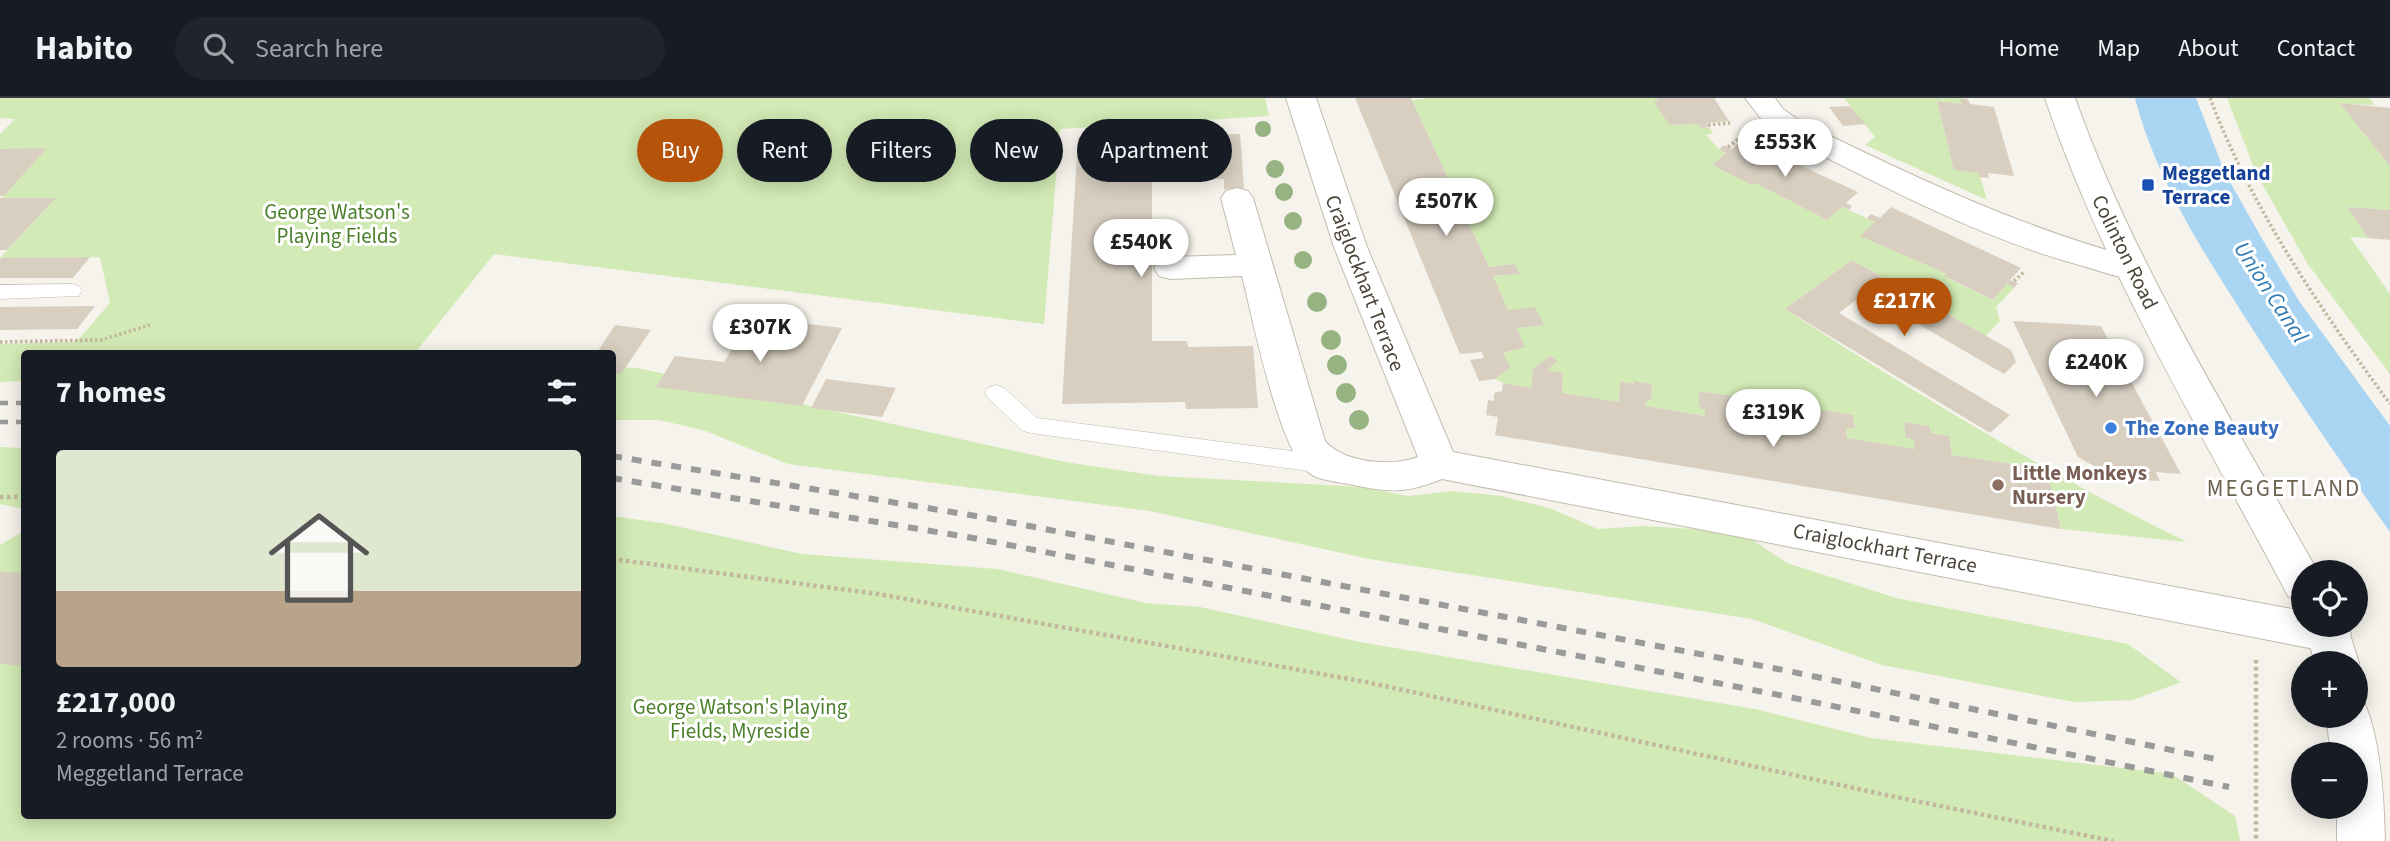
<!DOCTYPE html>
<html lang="en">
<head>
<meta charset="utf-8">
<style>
	body { margin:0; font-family:"Source Sans 3",sans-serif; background:#20242c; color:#f1f3f6; height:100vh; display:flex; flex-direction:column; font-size:26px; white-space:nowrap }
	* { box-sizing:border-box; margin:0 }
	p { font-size:23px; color:#9ea1a6 }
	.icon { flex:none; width:38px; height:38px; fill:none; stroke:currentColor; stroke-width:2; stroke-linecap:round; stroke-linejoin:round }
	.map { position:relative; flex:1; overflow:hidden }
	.panel { position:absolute; left:21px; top:252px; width:595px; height:469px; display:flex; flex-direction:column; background:#171b24; border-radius:7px; box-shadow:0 4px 18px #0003 }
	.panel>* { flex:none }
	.top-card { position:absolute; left:637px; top:21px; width:665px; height:63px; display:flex; gap:14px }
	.fabs { position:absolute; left:2291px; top:462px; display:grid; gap:14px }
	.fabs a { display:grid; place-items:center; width:77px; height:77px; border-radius:50%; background:#171b24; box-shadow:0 4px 18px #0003; font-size:35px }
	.price { position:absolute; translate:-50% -60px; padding:0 16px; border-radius:24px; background:#fff; color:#222; font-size:23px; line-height:46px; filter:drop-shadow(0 2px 4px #0008) }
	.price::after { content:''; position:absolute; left:50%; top:42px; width:21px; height:16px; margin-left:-10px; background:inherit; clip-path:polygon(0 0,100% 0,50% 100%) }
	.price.selected { background:#b45309; color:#fff }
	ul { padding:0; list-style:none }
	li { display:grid; align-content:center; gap:14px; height:371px; padding:0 35px }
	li+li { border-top:2px solid #363941 }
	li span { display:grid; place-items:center; height:217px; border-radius:7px; color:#555 }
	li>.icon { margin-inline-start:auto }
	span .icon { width:126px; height:126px; fill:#fffc; stroke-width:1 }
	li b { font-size:30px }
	h2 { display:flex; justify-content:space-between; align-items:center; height:84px; padding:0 35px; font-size:30px }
	.pill { padding:0 24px; border-radius:32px; background:#171b24; box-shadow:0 4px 18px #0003; font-size:24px; line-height:63px }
	.pill.selected { background:#b45309; color:#fff }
	header { display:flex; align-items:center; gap:42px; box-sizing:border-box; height:98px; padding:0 35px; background:#171b24; border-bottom:2px solid #363941 }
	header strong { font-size:33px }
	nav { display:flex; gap:38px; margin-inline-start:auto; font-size:24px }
	.search { width:490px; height:63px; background:#20242c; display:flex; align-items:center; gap:18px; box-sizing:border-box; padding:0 24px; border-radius:38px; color:#9ea1a6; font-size:26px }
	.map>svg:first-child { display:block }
	.green { fill:#d2eab5 }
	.water { fill:#a9d4f2 }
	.building { fill:#d8cfc1 }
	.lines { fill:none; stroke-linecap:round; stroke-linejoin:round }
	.service-casing { stroke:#c2bbae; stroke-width:1 }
	.minor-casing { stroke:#c2bbae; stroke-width:2 }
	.tertiary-casing { stroke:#c2bbae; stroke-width:2 }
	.path-far1 { stroke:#c4b79f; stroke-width:3.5; stroke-dasharray:2.5 2.5; stroke-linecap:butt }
	.path { stroke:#c4b79f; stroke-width:4.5; stroke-dasharray:3.5 3.5; stroke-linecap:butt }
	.service { fill:#fff; fill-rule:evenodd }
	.minor { fill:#fff; fill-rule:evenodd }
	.tertiary { fill:#fff; fill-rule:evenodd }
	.rail-far1 { stroke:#9a9a9a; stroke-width:4.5; stroke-dasharray:8 8; stroke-linecap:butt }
	.rail { stroke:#9a9a9a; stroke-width:6; stroke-dasharray:10 10; stroke-linecap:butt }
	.tree { fill:#97b381 }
	.transit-dot { fill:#1a4fb4; stroke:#fff; stroke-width:2.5 }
	.shop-dot { fill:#3f7fe0; stroke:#fff; stroke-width:2.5 }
	.education-dot { fill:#8d6e63; stroke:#fff; stroke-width:2.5 }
	.labels { text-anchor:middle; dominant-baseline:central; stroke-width:6; stroke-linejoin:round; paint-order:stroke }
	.transit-label { font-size:21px; font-weight:bold; fill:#164399; stroke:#fff; text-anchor:start }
	.park-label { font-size:21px; fill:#4a7f2a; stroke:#fff }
	.street-label { font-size:21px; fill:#4b4439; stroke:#fff }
	.shop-label { font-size:21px; font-weight:bold; fill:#366cbe; stroke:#fff; text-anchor:start }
	.education-label { font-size:21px; font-weight:bold; fill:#785e54; stroke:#fff; text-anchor:start }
	.water-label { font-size:23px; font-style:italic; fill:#2e7ab2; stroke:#fff }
	.neighbourhood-label { font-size:23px; letter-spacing:2px; fill:#6e6250; stroke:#fff }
</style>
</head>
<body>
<header>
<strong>Habito</strong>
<div class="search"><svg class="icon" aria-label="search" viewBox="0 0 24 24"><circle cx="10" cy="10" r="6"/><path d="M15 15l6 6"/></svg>Search here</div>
<nav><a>Home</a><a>Map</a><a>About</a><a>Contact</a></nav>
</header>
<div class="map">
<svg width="2390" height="743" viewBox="0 0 2390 743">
	<rect width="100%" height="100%" fill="#f6f3ec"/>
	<path class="green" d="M0 0H1265L1269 18 1060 31 1044 226 494 156 415 255 24 256V283L0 284V246L76 244 110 205 100 159 0 160 55 101 2 100 46 51H0V36L15 21 0 20Z
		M1430 0H1657L1658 2 1655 3 1669 27 1698 26 1701 30 1709 29 1713 35 1706 37 1719 51 1726 55 1712 67 1752 86 1755 85 1827 122 1842 109 1875 124 1861 138 1947 176 1945 179 1993 202 2007 186 2014 190 1996 209 2000 223 1986 238 1852 162 1785 211C1913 294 2050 377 2187 444L2061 431 2048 377 2034 375 2032 369 1952 357 1949 338 1931 335 1929 328 1904 324 1906 340 1913 341 1915 351 1847 340 1846 330 1855 331 1853 317 1796 308 1797 322 1804 324V333L1740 323V314H1746L1745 300 1699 293V308L1705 313V318L1646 308V304L1651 300 1652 286 1635 283 1634 286 1620 284 1619 304 1562 295 1563 275 1547 272 1558 263 1550 258 1533 270 1531 290 1503 285 1495 281 1511 269 1503 255 1512 253 1517 230 1544 227 1508 212 1493 178 1519 176 1515 166 1489 169 1412 2Z
		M1844 0H1968L1961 1 1962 6 1937 3 1954 71 1979 75 1987 102 1865 47 1875 39Z
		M2227 0H2369L2375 7 2341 6 2390 69V112L2347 109 2368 140 2350 139 2390 196V276L2307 165 2256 75Z
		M613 269 638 270 1065 364 1159 378 1363 389 1408 398 1453 393 1501 398 1552 411 1598 431 1645 428 1741 434 1787 465 1896 500 2128 546 2181 584 2133 602 2074 604 1882 567 1752 521 1369 461 1150 413 788 366 703 332 659 322H613Z
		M0 349 24 350V411L0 406Z
		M613 418 662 425 802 456 997 471 1146 505 1200 509 1360 544 1755 611 1871 640 2172 676 2235 718 2240 743H0V447L24 433V718H612Z"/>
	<path class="water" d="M2135 0H2196L2225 75 2261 139 2299 203 2390 328V434C2342 366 2295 297 2250 227 2205 157 2156 82 2135 0Z"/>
	<path class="building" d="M1355 0H1411L1489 169 1515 166 1520 176 1493 178 1508 212 1535 209 1544 227 1517 230 1525 249 1503 255 1511 269 1495 281 1479 283 1470 262 1484 260 1482 254 1460 256Z
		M1657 0H1714L1729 23 1706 25 1709 29 1701 30 1698 26 1669 27 1654 3 1658 2Z
		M1960 1H1968L1970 6 1994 9 2014 78 1988 75 1989 80 1979 79V75L1954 72 1937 3 1962 6Z
		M2340 5 2390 10V69Z
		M1850 8 1863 23 1865 26 1843 28 1829 9Z
		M1240 36 1244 90 1224 91V81L1152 83V243H1187L1188 249 1253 248 1258 310 1186 311 1185 304 1062 306 1078 39Z
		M1743 41 1858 94 1846 105 1852 108 1849 112 1842 109 1827 122 1755 85 1752 87 1712 67 1726 55 1719 51 1724 47 1732 51Z
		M47 50 4 98H0V51Z
		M0 100H56L7 152H0Z
		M1891 109 2021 170 2010 182 2018 185 2014 190 2007 186 1993 202 1944 178 1947 176 1860 138 1875 124 1867 120 1871 116 1880 120Z
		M2347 109 2390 112V142L2368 140Z
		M90 159 73 180H0V160Z
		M1852 162 2011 252 2016 264 2004 276 1865 195 1839 215 2010 317 1990 335 1785 211Z
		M95 208 77 231 0 232V209Z
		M751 219 842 230 802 308 656 289 675 258 724 264Z
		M2013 223 2101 228 2181 376 2156 374 2160 383 2142 382 2138 373 2099 371 2078 359Z
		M615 227 651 232 621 276H612V256H596Z
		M1550 258 1558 263 1547 272 1563 275 1562 295 1619 304 1620 284 1634 286V283L1652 286 1651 300 1646 304V308L1705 318V313L1699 308V293L1719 296 1745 300 1746 315 1740 314V323L1804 333V324L1797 322 1796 308 1822 312 1853 317 1855 331 1846 330 1847 340 1915 351 1913 341 1906 340 1904 324 1929 328 1931 335 1949 338 1952 357 2032 369 2034 375 2048 377 2061 431 1495 337 1498 319 1486 317 1488 302 1494 303V295L1502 293 1503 285 1531 290 1533 270Z
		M826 281 896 290 882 319 811 310Z
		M0 474 24 475V568L0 566Z"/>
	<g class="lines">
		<g class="service-casing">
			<path id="service" d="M72 186 79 188 82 193 79 198 0 201V187Z
				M996 287 1004 290 1037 320 1323 357 1331 360 1334 366 1331 372 1323 375 1031 335 1023 333 988 300 985 295 988 290Z"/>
		</g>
		<g class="minor-casing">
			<path id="minor" d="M1286 0H1316L1367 149 1453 354 2303 513V527H2347L2351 536 2345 549 2330 554 1442 381C1407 395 1390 395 1354 387 1341 384 1318 383 1308 374 1278 348 1253 222 1242 178L1171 181 1159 178 1154 170 1159 162 1171 159 1236 157 1221 100 1226 93 1237 90 1248 93 1253 100 1325 343C1344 365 1391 369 1418 359L1334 149Z
				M1745 0H1775L1783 11 1800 23C1911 78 2021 130 2142 162L2147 170 2142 178C2124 183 2107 175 2090 170 1980 141 1879 86 1778 35L1763 23Z"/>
		</g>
		<g class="tertiary-casing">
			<path id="tertiary" d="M2045 0H2075C2135 168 2231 319 2318 474H2303V503L2288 498C2202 335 2104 175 2045 0Z
				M2304 527H2347L2359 565 2356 572V565H2315Z
				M2356 601 2364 604C2381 641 2384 702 2385 743H2337V709H2356V656H2331L2326 618H2356Z"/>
		</g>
		<path class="path-far1" d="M2210 0C2253 113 2319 209 2390 306
			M1708 27 1730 25
			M1728 49 1740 40
			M2014 183 2024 174
			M0 244 101 242 150 227"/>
		<path class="path" d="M0 399H24
			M612 461 878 496 1366 584 1886 697 2113 743
			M2256 562V743"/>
		<use href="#service" class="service"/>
		<use href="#minor" class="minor"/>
		<use href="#tertiary" class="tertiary"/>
		<path class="rail-far1" d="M0 305H24
			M0 324H24"/>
		<path class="rail" d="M612 358 982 419 1783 572 2220 662
			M612 380 973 440 1784 598 2229 689"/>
	</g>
	<g class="tree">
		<circle cx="1263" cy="31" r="8"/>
		<circle cx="1275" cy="71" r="9"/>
		<circle cx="1284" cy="94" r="9"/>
		<circle cx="1293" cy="123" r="9"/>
		<circle cx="1303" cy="162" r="9"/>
		<circle cx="1317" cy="204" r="10"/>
		<circle cx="1331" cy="242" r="10"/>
		<circle cx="1337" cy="267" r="10"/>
		<circle cx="1346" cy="295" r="10"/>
		<circle cx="1359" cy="322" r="10"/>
	</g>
	<rect class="transit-dot" x="2141" y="80" width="14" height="14" rx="3.5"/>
	<circle class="shop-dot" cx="2111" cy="330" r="7"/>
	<circle class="education-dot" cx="1998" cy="387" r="7"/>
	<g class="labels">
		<g class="transit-label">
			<text x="2162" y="75">Meggetland<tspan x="2162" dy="24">Terrace</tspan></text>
		</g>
		<g class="park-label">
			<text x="337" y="114">George Watson's<tspan x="337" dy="24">Playing Fields</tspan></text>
			<text x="740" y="609">George Watson's Playing<tspan x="740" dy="24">Fields, Myreside</tspan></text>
		</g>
		<g class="street-label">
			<text transform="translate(2125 154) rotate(64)">Colinton Road</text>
			<text transform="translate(1365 185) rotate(69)">Craiglockhart Terrace</text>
			<text transform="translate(1885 450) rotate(11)">Craiglockhart Terrace</text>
		</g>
		<g class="shop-label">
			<text x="2125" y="330">The Zone Beauty</text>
		</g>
		<g class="education-label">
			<text x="2012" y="375">Little Monkeys<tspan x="2012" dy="24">Nursery</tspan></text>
		</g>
		<g class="water-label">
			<text transform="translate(2271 194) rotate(57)">Union Canal</text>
		</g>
		<g class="neighbourhood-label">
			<text x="2284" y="390">MEGGETLAND</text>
		</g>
	</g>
</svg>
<div class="fabs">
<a><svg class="icon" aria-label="locate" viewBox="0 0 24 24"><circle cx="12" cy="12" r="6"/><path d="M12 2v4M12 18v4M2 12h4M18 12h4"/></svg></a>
<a>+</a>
<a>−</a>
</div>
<b class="price" style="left:1785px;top:81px">£553K</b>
<b class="price" style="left:1446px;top:140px">£507K</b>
<b class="price" style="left:1141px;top:181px">£540K</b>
<b class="price selected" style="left:1904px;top:240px">£217K</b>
<b class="price" style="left:760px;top:266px">£307K</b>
<b class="price" style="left:2096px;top:301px">£240K</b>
<b class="price" style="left:1773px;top:351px">£319K</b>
<div class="top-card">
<a class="pill selected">Buy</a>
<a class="pill">Rent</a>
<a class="pill">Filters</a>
<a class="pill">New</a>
<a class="pill">Apartment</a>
</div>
<section class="panel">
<h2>7 homes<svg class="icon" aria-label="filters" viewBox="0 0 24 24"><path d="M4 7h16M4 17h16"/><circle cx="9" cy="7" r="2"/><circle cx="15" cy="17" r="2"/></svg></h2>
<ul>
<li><span style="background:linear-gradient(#dfe7d0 65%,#b9a48a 0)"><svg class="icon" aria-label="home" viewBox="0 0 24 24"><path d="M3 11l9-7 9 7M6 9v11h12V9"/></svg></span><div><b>£217,000</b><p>2 rooms · 56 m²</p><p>Meggetland Terrace</p></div></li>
</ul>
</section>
</div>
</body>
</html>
